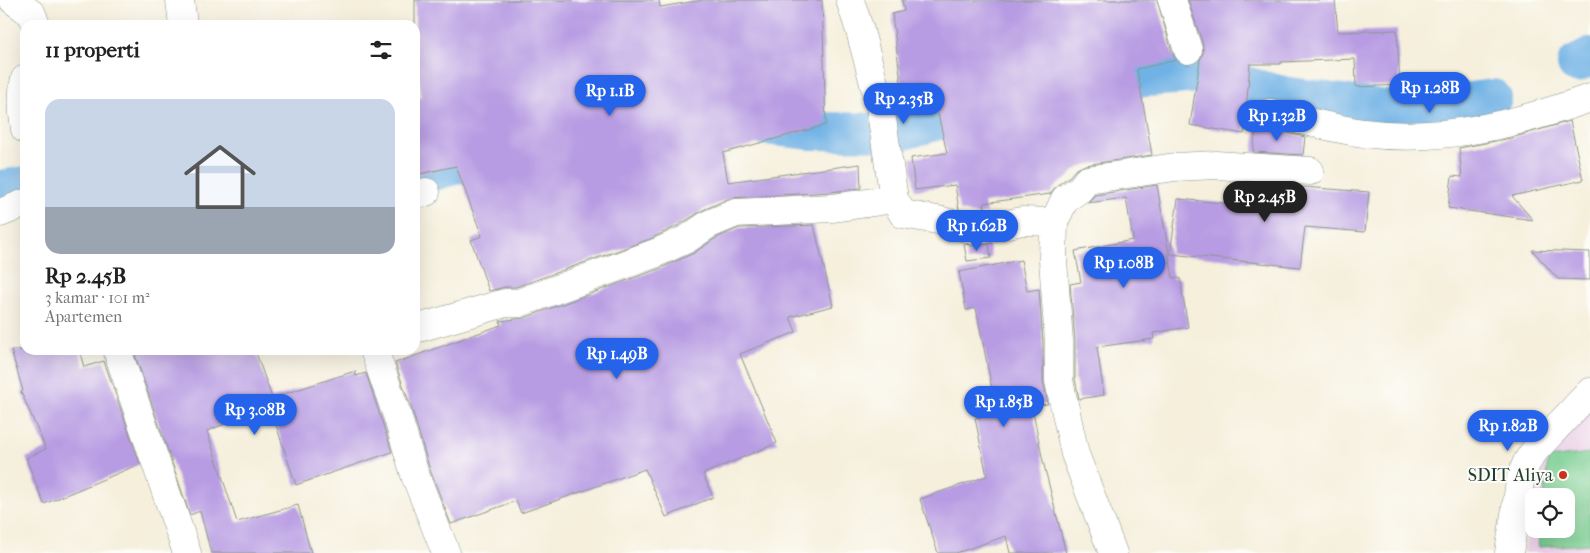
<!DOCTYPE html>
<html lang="id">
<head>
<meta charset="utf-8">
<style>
	body { margin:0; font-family:"IM FELL French Canon",serif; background:#f6f6f6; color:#222; height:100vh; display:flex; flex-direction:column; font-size:19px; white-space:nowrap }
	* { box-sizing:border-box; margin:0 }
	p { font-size:16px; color:#767676 }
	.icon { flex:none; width:28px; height:28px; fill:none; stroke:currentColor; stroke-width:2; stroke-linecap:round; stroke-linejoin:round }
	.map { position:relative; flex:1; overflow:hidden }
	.sheet { position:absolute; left:20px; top:20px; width:400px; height:335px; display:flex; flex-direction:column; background:#fff; border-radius:15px; box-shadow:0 5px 20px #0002 }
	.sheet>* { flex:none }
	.fabs { position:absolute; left:1525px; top:488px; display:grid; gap:10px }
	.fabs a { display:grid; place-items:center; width:50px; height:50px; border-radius:10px; background:#fff; box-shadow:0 5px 20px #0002; font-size:25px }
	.price { position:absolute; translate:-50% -42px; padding:0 11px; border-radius:18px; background:#2563eb; color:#fff; font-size:16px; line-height:32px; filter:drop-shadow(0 1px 2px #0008) }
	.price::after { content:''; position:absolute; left:50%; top:30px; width:15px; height:11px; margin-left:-8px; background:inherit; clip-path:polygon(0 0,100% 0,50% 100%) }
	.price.selected { background:#222; color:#fff }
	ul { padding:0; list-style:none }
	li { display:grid; align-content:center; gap:10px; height:265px; padding:0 25px }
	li+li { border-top:1px solid #e0e0e0 }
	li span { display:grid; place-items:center; height:155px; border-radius:15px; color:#555 }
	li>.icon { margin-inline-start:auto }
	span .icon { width:90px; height:90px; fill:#fffc; stroke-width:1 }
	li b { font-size:21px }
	h2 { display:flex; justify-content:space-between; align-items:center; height:60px; padding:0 25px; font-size:21px }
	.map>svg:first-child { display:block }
	.built { fill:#ecd1ea; fill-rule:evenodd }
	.green { fill:#79ce92; stroke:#4c8663 }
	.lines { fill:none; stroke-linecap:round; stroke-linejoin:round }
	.canal { stroke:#71b2e6; stroke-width:38 }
	.building { fill:#b89ce3 }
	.street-casing { stroke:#8a9688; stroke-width:29 }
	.street { stroke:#fff; stroke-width:28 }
	.poi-dot { fill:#c8321e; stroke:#fdfcf7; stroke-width:2 }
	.labels { text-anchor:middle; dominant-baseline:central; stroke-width:4; stroke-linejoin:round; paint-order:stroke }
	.poi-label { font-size:18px; fill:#1f3d34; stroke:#fdfcf7; text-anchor:end }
</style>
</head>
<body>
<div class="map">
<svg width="1590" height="553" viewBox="0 0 1590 553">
	<rect width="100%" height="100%" fill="#fdfcf7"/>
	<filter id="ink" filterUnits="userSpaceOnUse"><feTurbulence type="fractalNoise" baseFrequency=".02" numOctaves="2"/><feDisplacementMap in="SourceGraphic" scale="10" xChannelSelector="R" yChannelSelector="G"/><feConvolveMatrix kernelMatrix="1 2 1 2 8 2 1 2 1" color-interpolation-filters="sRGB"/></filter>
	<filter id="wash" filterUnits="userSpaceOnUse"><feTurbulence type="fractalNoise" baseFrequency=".0096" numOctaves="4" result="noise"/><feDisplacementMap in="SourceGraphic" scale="20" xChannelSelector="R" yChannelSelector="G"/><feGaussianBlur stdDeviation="1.12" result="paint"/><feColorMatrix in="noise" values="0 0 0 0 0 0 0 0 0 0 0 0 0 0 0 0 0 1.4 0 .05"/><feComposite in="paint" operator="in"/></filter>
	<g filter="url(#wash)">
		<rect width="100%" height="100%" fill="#f5efdc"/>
		<path class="built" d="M1590 402V553H1524L1540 454ZM1534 496H1566V529H1534Z"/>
		<path class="green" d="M1590 453V544L1538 547 1540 529H1566V496H1544L1548 458Z"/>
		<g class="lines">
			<path class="canal" d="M1576 64 1590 57
				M1088 86 1132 79 1202 74 1283 95 1395 110 1493 98
				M757 125 811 131 900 132 988 107
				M415 177 497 154
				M0 189 25 185"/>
		</g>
		<g id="blocks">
			<path class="building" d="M415 0H659L660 7 703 0H822L826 125 723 153 728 182 860 164 861 188 831 192 730 198 703 210 679 225 650 239 516 287H505L489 291 471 240 482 236 456 166 415 175V99L421 97 415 44Z
				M902 0H1157L1173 55 1177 60 1137 69 1152 155 1085 165 1075 170 1069 177 1056 186 1050 194 984 203 986 213 976 215 959 210 955 185 915 190 911 158 947 153 934 97 904 105 892 14 904 11Z
				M1188 0H1335L1338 32 1397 30 1400 85 1356 87 1355 59 1281 62V64H1250L1244 134 1190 125 1200 60 1203 53V45Z
				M1257 120 1260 125 1266 128 1305 137 1303 155 1253 152Z
				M1570 121 1583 180 1512 196 1533 220 1448 208 1452 176 1462 177 1459 148 1511 138Z
				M1250 183 1369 192 1365 232 1305 227 1300 267 1170 254 1178 199 1248 205Z
				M1157 185 1173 278H1180L1188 327 1153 333 1154 339 1097 347 1104 395 1079 399 1075 379V341L1070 284 1081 282 1075 251 1133 240 1126 198 1087 203 1095 195Z
				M814 225 833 306 790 317 796 332 740 354 777 443 703 474 713 497 666 517 645 469 521 513 516 501 451 524 430 470 412 410 395 363 501 325 500 321 524 318 661 268 694 253 716 238 739 228Z
				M964 244 978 246 989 244 991 258 967 261Z
				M1532 250 1590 252V280L1558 279Z
				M1021 260 1027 291 1039 289 1043 343V381L1048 404 1032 406 1042 457 1066 553H1010L1006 536 956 553H938L920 499 987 476 975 418 997 414 976 308 966 310 959 272Z
				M11 350H79L84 367 104 361 140 464 44 504 26 458 46 449 21 392 23 391Z
				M140 350H255L272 398 355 371 356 376 366 373 392 452 296 485 270 407 207 431 237 522 298 505 311 553H211L200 511 190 515 134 352Z"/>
		</g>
	</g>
	<g filter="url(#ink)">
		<use href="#blocks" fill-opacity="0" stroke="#8a9688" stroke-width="1"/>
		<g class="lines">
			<g class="street-casing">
				<path id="street" d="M13 0 32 14 36 25
					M180 0 183 25
					M850 0 860 31 880 106 894 199 903 214 943 221 975 231 1022 221 1054 222
					M1172 0 1188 50
					M25 79C21 96 22 112 25 129
					M1270 113C1301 120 1332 128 1363 133 1441 143 1517 124 1590 98
					M415 195 426 192
					M0 213 25 203
					M415 329 505 303H519L656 253 687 239 709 224 736 213 833 208 894 199
					M117 350 187 553
					M374 350 397 415 415 475 446 553
					M1113 553 1075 454 1059 381V342L1053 260 1054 222 1065 199 1080 189 1087 180 1175 167 1216 165 1310 171
					M1509 553 1521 476 1527 462 1535 450 1590 392"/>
			</g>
			<use href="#street" class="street"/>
		</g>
	</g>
	<circle class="poi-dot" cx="1563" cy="475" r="5"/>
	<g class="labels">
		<g class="poi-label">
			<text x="1553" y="475">SDIT Aliya</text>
		</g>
	</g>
</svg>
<div class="fabs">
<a><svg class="icon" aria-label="locate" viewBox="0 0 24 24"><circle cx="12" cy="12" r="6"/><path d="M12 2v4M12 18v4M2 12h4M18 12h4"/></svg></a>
</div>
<b class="price" style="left:1430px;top:114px">Rp 1.28B</b>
<b class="price" style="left:610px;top:117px">Rp 1.1B</b>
<b class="price" style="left:904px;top:125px">Rp 2.35B</b>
<b class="price" style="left:1277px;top:142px">Rp 1.32B</b>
<b class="price selected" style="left:1265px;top:223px">Rp 2.45B</b>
<b class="price" style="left:977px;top:252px">Rp 1.62B</b>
<b class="price" style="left:1124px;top:289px">Rp 1.08B</b>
<b class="price" style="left:617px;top:380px">Rp 1.49B</b>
<b class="price" style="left:1004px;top:428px">Rp 1.85B</b>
<b class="price" style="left:255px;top:436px">Rp 3.08B</b>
<b class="price" style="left:1508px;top:452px">Rp 1.82B</b>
<section class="sheet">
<h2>11 properti<svg class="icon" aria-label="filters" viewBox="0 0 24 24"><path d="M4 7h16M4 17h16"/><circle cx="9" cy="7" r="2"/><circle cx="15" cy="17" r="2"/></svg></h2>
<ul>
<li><span style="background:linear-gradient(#c9d6e8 70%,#9aa5b1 0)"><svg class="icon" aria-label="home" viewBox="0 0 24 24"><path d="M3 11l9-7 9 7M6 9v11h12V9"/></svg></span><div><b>Rp 2.45B</b><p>3 kamar · 101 m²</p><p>Apartemen</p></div></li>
</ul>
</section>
</div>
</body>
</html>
